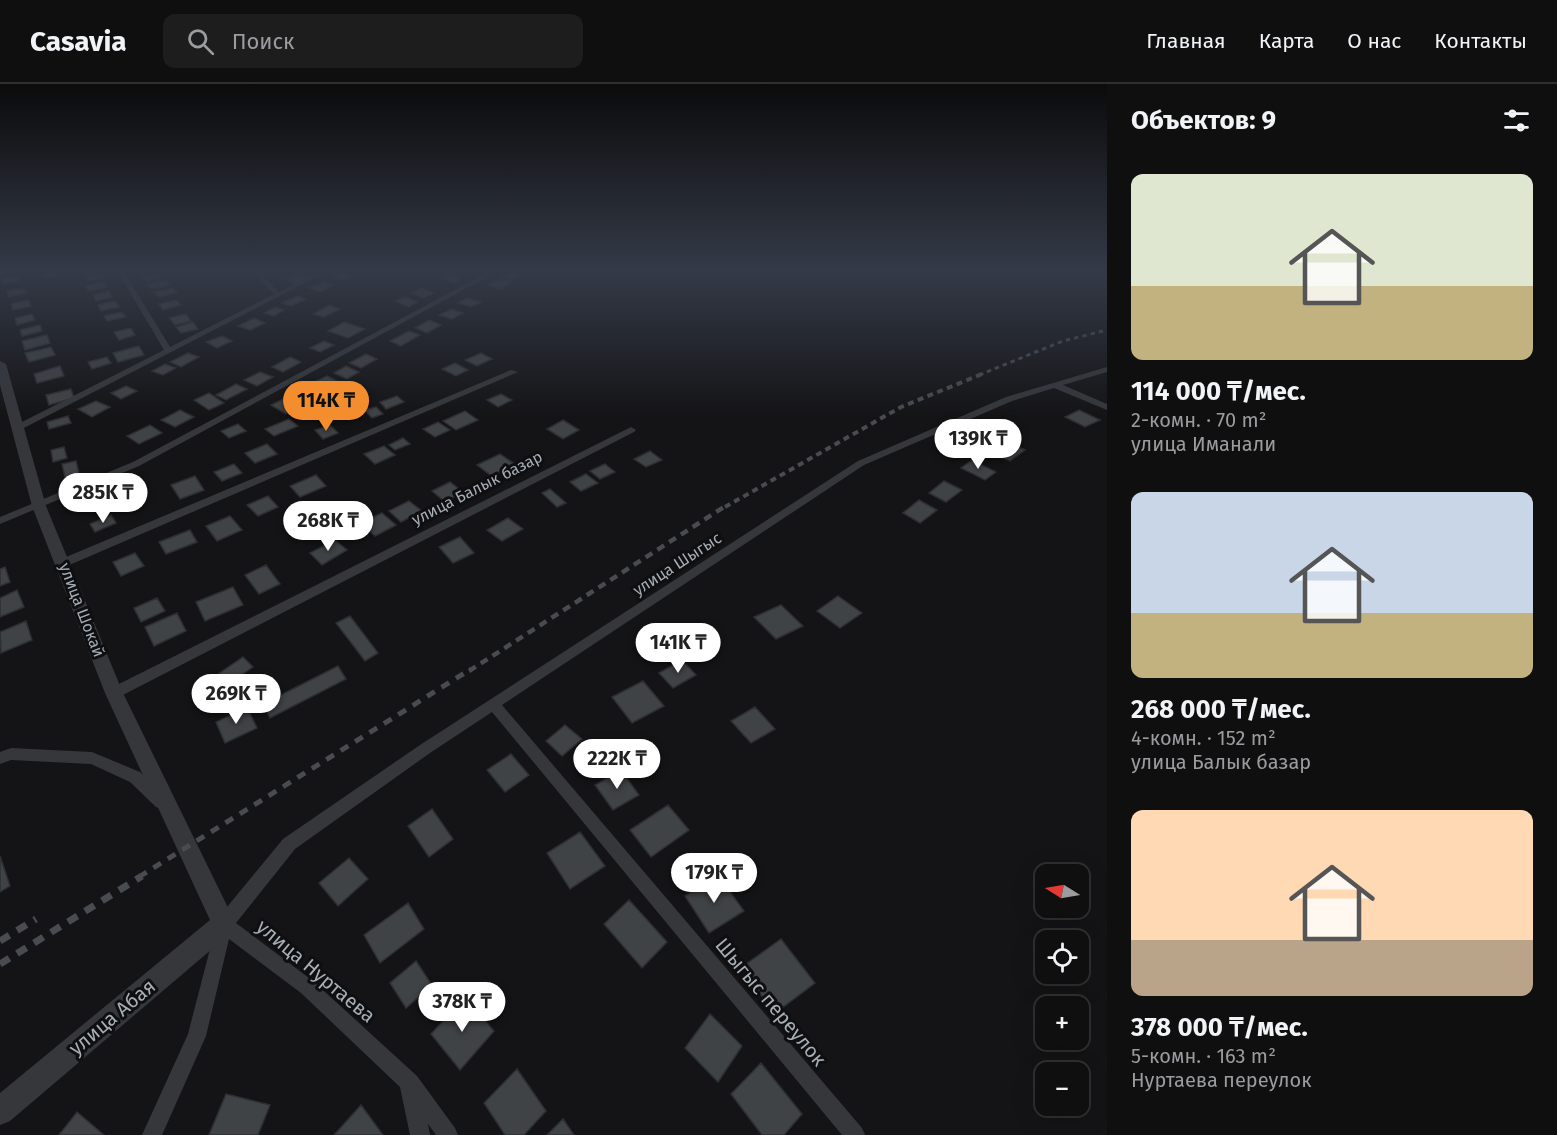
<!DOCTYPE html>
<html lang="ru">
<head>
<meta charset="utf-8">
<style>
	body { margin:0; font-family:"Fira Sans",sans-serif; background:#1d1d1e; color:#f1f3f6; height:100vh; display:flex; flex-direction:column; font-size:22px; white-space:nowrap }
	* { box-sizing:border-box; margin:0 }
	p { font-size:20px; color:#9b9c9f }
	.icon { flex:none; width:33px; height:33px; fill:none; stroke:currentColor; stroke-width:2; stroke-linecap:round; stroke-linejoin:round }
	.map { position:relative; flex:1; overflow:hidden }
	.side { display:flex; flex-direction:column; background:#0f0f10; width:450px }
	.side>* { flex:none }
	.needle { width:39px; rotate:281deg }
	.fabs { position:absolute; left:1035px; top:780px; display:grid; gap:12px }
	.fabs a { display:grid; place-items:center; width:54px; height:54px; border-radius:12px; background:#0f0f10; box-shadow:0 6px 24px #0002,0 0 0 2px #2f2f30; font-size:30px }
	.price { position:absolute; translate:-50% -51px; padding:0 14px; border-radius:21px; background:#fff; color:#222; font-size:20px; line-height:39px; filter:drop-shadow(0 2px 3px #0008) }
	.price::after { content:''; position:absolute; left:50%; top:36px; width:18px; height:14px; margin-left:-9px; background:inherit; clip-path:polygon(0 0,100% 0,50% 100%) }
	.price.current { background:#f48d2e; color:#111 }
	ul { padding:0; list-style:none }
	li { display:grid; align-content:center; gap:12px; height:318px; padding:0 24px }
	li span { display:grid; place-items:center; height:186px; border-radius:12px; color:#555 }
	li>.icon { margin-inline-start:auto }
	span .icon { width:108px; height:108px; fill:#fffc; stroke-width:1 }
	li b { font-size:26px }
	h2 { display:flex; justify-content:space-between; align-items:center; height:72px; padding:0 24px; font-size:26px }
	header { display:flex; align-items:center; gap:36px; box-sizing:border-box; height:84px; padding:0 30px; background:#0f0f10; border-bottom:2px solid #2f2f30 }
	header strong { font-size:28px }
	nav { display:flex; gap:33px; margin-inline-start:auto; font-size:21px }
	.search { width:420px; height:54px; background:#1d1d1e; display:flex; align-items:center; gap:15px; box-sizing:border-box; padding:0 21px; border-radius:12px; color:#9b9c9f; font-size:22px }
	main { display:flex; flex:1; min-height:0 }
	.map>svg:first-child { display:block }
	.building { fill:#404346; stroke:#2e2f32; stroke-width:1.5 }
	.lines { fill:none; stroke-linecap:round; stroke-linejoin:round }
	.minor { fill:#35373b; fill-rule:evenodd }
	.tertiary { fill:#35373b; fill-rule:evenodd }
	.rail-far4 { stroke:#484b50; stroke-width:3; stroke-dasharray:4.5 4; stroke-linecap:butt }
	.rail-far3 { stroke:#484b50; stroke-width:4; stroke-dasharray:6 4.5; stroke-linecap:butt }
	.rail-far2 { stroke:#484b50; stroke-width:4.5; stroke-dasharray:8 6; stroke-linecap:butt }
	.rail-far1 { stroke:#484b50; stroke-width:5; stroke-dasharray:9 8; stroke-linecap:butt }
	.rail { stroke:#484b50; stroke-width:7; stroke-dasharray:11 9; stroke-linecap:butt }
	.labels { text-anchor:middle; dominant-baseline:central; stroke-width:6; stroke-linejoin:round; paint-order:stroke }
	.street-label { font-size:16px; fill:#a6aeb6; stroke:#0f0f11 }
	.near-street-label { font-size:20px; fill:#a6aeb6; stroke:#0f0f11 }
</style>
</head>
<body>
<header>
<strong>Casavia</strong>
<div class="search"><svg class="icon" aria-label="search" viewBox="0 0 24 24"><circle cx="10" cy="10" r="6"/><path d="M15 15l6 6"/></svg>Поиск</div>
<nav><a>Главная</a><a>Карта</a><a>О нас</a><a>Контакты</a></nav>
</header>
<main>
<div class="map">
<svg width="1107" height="1051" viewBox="0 0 1107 1051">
	<rect width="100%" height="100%" fill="#141416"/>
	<path class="building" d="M60 186 63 190 45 194 42 189Z
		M343 188 355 192 344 197 331 193Z
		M513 188 523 191 513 196 502 193Z
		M101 189 104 194 88 197 85 192Z
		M157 189 160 194 146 197 142 192Z
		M297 190 309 194 296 200 285 195Z
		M448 190 462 194 455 199 440 194Z
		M18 191 20 197 4 200 2 195Z
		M501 194 513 198 500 205 488 201Z
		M166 196 170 201 151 205 147 200Z
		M104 198 107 203 88 207 85 202Z
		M324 198 334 201 320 208 309 204Z
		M24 204 26 209 9 213 7 207Z
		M173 204 177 209 158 213 154 208Z
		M422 204 434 209 423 214 411 209Z
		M109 207 112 213 96 217 93 211Z
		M297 212 306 215 291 222 282 219Z
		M405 213 418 218 408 223 395 217Z
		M467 214 481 218 471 223 458 219Z
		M28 216 31 222 13 226 11 220Z
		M177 216 181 221 163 226 159 220Z
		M115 217 119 223 101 227 98 221Z
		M329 221 340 225 324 233 313 230Z
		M275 223 284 226 274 232 264 229Z
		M451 225 463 229 452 235 439 231Z
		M122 228 126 233 107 237 104 232Z
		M32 230 35 236 17 241 15 234Z
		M186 230 191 237 175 241 169 234Z
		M254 234 265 239 250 246 238 242Z
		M429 236 441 241 427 249 415 244Z
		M193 238 198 245 181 249 176 243Z
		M344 238 365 245 348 254 328 247Z
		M40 241 42 247 22 252 20 246Z
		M131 244 135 251 119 256 114 248Z
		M409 247 420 251 401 262 390 257Z
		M47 251 50 259 25 266 22 257Z
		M222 252 232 257 217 264 206 258Z
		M324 257 334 261 320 268 310 264Z
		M139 262 144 271 118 278 113 269Z
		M51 263 55 271 29 278 25 269Z
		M188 269 199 273 181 283 170 278Z
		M481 269 492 275 477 282 465 276Z
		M366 270 377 275 361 284 349 279Z
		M107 273 111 279 92 285 88 278Z
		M290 273 301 278 283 288 272 283Z
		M455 279 468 286 456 292 442 285Z
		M165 280 176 284 163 291 152 287Z
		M60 282 64 292 37 299 34 290Z
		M346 282 359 288 347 295 334 289Z
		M260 288 273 293 257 302 244 296Z
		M327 292 339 298 326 305 314 298Z
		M236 300 247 305 226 316 216 311Z
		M126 302 137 307 121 315 111 309Z
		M71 305 74 314 49 321 46 311Z
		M209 309 224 319 209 326 194 316Z
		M501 310 512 316 498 323 487 316Z
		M397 312 404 318 386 325 380 318Z
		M287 313 302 322 286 330 271 321Z
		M96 317 110 323 92 333 78 325Z
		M376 323 383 330 372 334 364 326Z
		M180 326 194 333 175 343 161 336Z
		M1079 326 1100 336 1085 343 1065 333Z
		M465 327 478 336 456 346 443 337Z
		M68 332 71 339 49 345 47 338Z
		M289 335 298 342 274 352 265 345Z
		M563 336 579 346 563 355 547 345Z
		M438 338 450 346 435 353 423 345Z
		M238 340 246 347 229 354 221 347Z
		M150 341 162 349 139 360 127 352Z
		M330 341 338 349 323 355 315 346Z
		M403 354 410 360 395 366 389 361Z
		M1001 355 1025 366 1010 377 986 366Z
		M267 360 277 370 255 379 245 369Z
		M384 362 395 371 375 380 364 370Z
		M64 363 67 374 53 378 51 366Z
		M650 367 662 376 646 383 634 375Z
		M500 370 516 381 493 393 477 381Z
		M972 376 996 388 985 396 961 384Z
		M76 377 79 389 65 393 62 380Z
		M234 380 242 389 222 397 214 388Z
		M605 380 615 388 600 395 590 387Z
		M586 390 598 399 581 407 570 398Z
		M316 391 326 402 300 413 290 402Z
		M195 392 204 406 180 415 171 401Z
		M944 397 962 406 946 418 929 409Z
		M450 398 463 408 445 418 432 407Z
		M550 405 566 419 557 423 542 409Z
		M268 412 278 423 258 432 247 421Z
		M919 416 937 426 920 439 903 429Z
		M409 417 422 427 401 438 389 427Z
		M382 429 396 441 375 452 361 439Z
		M111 431 116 439 95 448 90 440Z
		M230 432 242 446 217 457 206 442Z
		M508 434 523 445 502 457 487 446Z
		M190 446 197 458 166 470 159 458Z
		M460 453 474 469 453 479 439 463Z
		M335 456 347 466 322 481 310 469Z
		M135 469 144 482 121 492 113 478Z
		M266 481 280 500 259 510 245 491Z
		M5 483 10 498 0 502V485Z
		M233 503 243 521 205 537 196 518Z
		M17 506 24 523 0 533V514Z
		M838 512 862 529 840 544 817 527Z
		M157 514 165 527 141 538 134 524Z
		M781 521 803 542 776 555 754 533Z
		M177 529 186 547 154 562 145 543Z
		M350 532 378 569 365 577 336 539Z
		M26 537 32 556 1 569 0 548Z
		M243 573 253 583 218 607 208 597Z
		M682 576 696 591 673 604 659 589Z
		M338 582 346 595 270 634 263 620Z
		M643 597 664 622 632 639 612 613Z
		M247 623 257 644 225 659 216 638Z
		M755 623 775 645 751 659 731 637Z
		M565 641 582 655 562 672 546 657Z
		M511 670 529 691 505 708 487 686Z
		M621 686 639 711 613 726 595 701Z
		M668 721 689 746 651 773 630 746Z
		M432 725 453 755 429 773 408 742Z
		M580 748 605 782 570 805 547 769Z
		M0 772 10 802 0 808Z
		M349 774 368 795 338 822 319 799Z
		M718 791 744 827 709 849 685 812Z
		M629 816 667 858 642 884 604 840Z
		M408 819 424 845 380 879 364 851Z
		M781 855 815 899 774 930 742 883Z
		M416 877 432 901 406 924 390 899Z
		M465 913 494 947 460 986 431 950Z
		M710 930 742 962 718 998 685 964Z
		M761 979 802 1030 784 1051H762L731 1010Z
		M517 985 546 1027 524 1051H505L484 1019Z
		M226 1010 270 1021 258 1051H209Z
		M361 1021 383 1051H334Z
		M77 1028 104 1051H59Z
		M563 1035 574 1051H547Z"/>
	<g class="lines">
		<path class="minor" d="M22 186 0 191V187Z
			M117 186H123L170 263 274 210 257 192V186H263L262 191 279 208 322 186H330L20 346H14V342L164 266Z
			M492 186H500L139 382 0 440V433L133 378Z
			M1107 283V288L1063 301 1107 320V326L1054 304 1012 317 864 381 502 621 862 1044 865 1051H842L492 628 430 669 295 765 236 839 313 897 417 992 455 1044 458 1051H436L428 1040 430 1051H410L400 1003 301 909 229 855 206 952 162 1051H142L188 950 218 834 283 755 420 661 858 377 1006 313Z
			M511 286 518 288 67 482 63 483 57 479 59 476Z
			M631 343 636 346 634 348 119 613 114 615 109 613 107 609 109 605Z
			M11 664 92 668 140 688 166 713 169 718 166 723 161 725 156 723 130 698 91 680 11 676 0 680V668Z"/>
		<path class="tertiary" d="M0 277 6 280 46 422 123 609 236 840 232 848 10 1037 0 1041V1009L210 836 105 609 32 422 0 301Z"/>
		<path class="rail-far4" d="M979 291 1063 257 1107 246"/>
		<path class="rail-far3" d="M725 423 901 323 982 290"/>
		<path class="rail-far2" d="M469 587 727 421"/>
		<path class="rail-far1" d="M139 793 471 585"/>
		<path class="rail" d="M0 857 36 835
			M0 880 142 792"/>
	</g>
	<linearGradient id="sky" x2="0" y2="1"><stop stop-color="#0b0b0c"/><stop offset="0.56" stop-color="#343a47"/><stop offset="1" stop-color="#343a47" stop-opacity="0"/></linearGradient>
	<rect width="1107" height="333" fill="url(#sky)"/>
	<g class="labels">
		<g class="street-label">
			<text transform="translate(477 404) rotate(-27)">улица Балык базар</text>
			<text transform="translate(677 480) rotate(-33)">улица Шыгыс</text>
			<text transform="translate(82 526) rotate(69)">улица Шокай</text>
		</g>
		<g class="near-street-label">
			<text transform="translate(316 887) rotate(40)">улица Нуртаева</text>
			<text transform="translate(771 918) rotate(50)">Шыгыс переулок</text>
			<text transform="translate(112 933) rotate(-40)">улица Абая</text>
		</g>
	</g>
</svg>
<div class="fabs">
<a><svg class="needle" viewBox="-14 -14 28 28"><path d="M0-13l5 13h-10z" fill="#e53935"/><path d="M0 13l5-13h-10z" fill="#9b9c9f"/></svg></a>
<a><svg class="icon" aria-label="locate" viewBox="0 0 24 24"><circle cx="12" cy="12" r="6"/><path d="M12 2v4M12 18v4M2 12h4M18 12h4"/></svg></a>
<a>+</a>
<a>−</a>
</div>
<b class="price current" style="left:326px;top:348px">114K ₸</b>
<b class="price" style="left:978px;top:386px">139K ₸</b>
<b class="price" style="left:103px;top:440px">285K ₸</b>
<b class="price" style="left:328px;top:468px">268K ₸</b>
<b class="price" style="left:678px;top:590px">141K ₸</b>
<b class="price" style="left:236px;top:641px">269K ₸</b>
<b class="price" style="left:617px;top:706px">222K ₸</b>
<b class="price" style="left:714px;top:820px">179K ₸</b>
<b class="price" style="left:462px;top:949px">378K ₸</b>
</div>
<section class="side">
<h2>Объектов: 9<svg class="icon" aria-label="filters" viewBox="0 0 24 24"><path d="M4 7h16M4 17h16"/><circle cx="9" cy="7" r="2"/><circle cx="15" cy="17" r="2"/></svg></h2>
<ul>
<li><span style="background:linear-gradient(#dfe7d0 60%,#c2b280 0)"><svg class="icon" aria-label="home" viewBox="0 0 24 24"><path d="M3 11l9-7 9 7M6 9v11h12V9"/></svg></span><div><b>114 000 ₸/мес.</b><p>2-комн. · 70 m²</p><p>улица Иманали</p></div></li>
<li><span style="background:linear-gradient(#c9d6e8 65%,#c2b280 0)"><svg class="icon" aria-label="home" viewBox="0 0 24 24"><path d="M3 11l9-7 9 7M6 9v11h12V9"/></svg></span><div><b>268 000 ₸/мес.</b><p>4-комн. · 152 m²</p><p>улица Балык базар</p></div></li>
<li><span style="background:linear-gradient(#ffd9b3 70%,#b9a48a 0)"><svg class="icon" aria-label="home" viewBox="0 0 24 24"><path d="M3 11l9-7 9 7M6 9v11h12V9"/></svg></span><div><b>378 000 ₸/мес.</b><p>5-комн. · 163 m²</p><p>Нуртаева переулок</p></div></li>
</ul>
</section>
</main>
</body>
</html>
